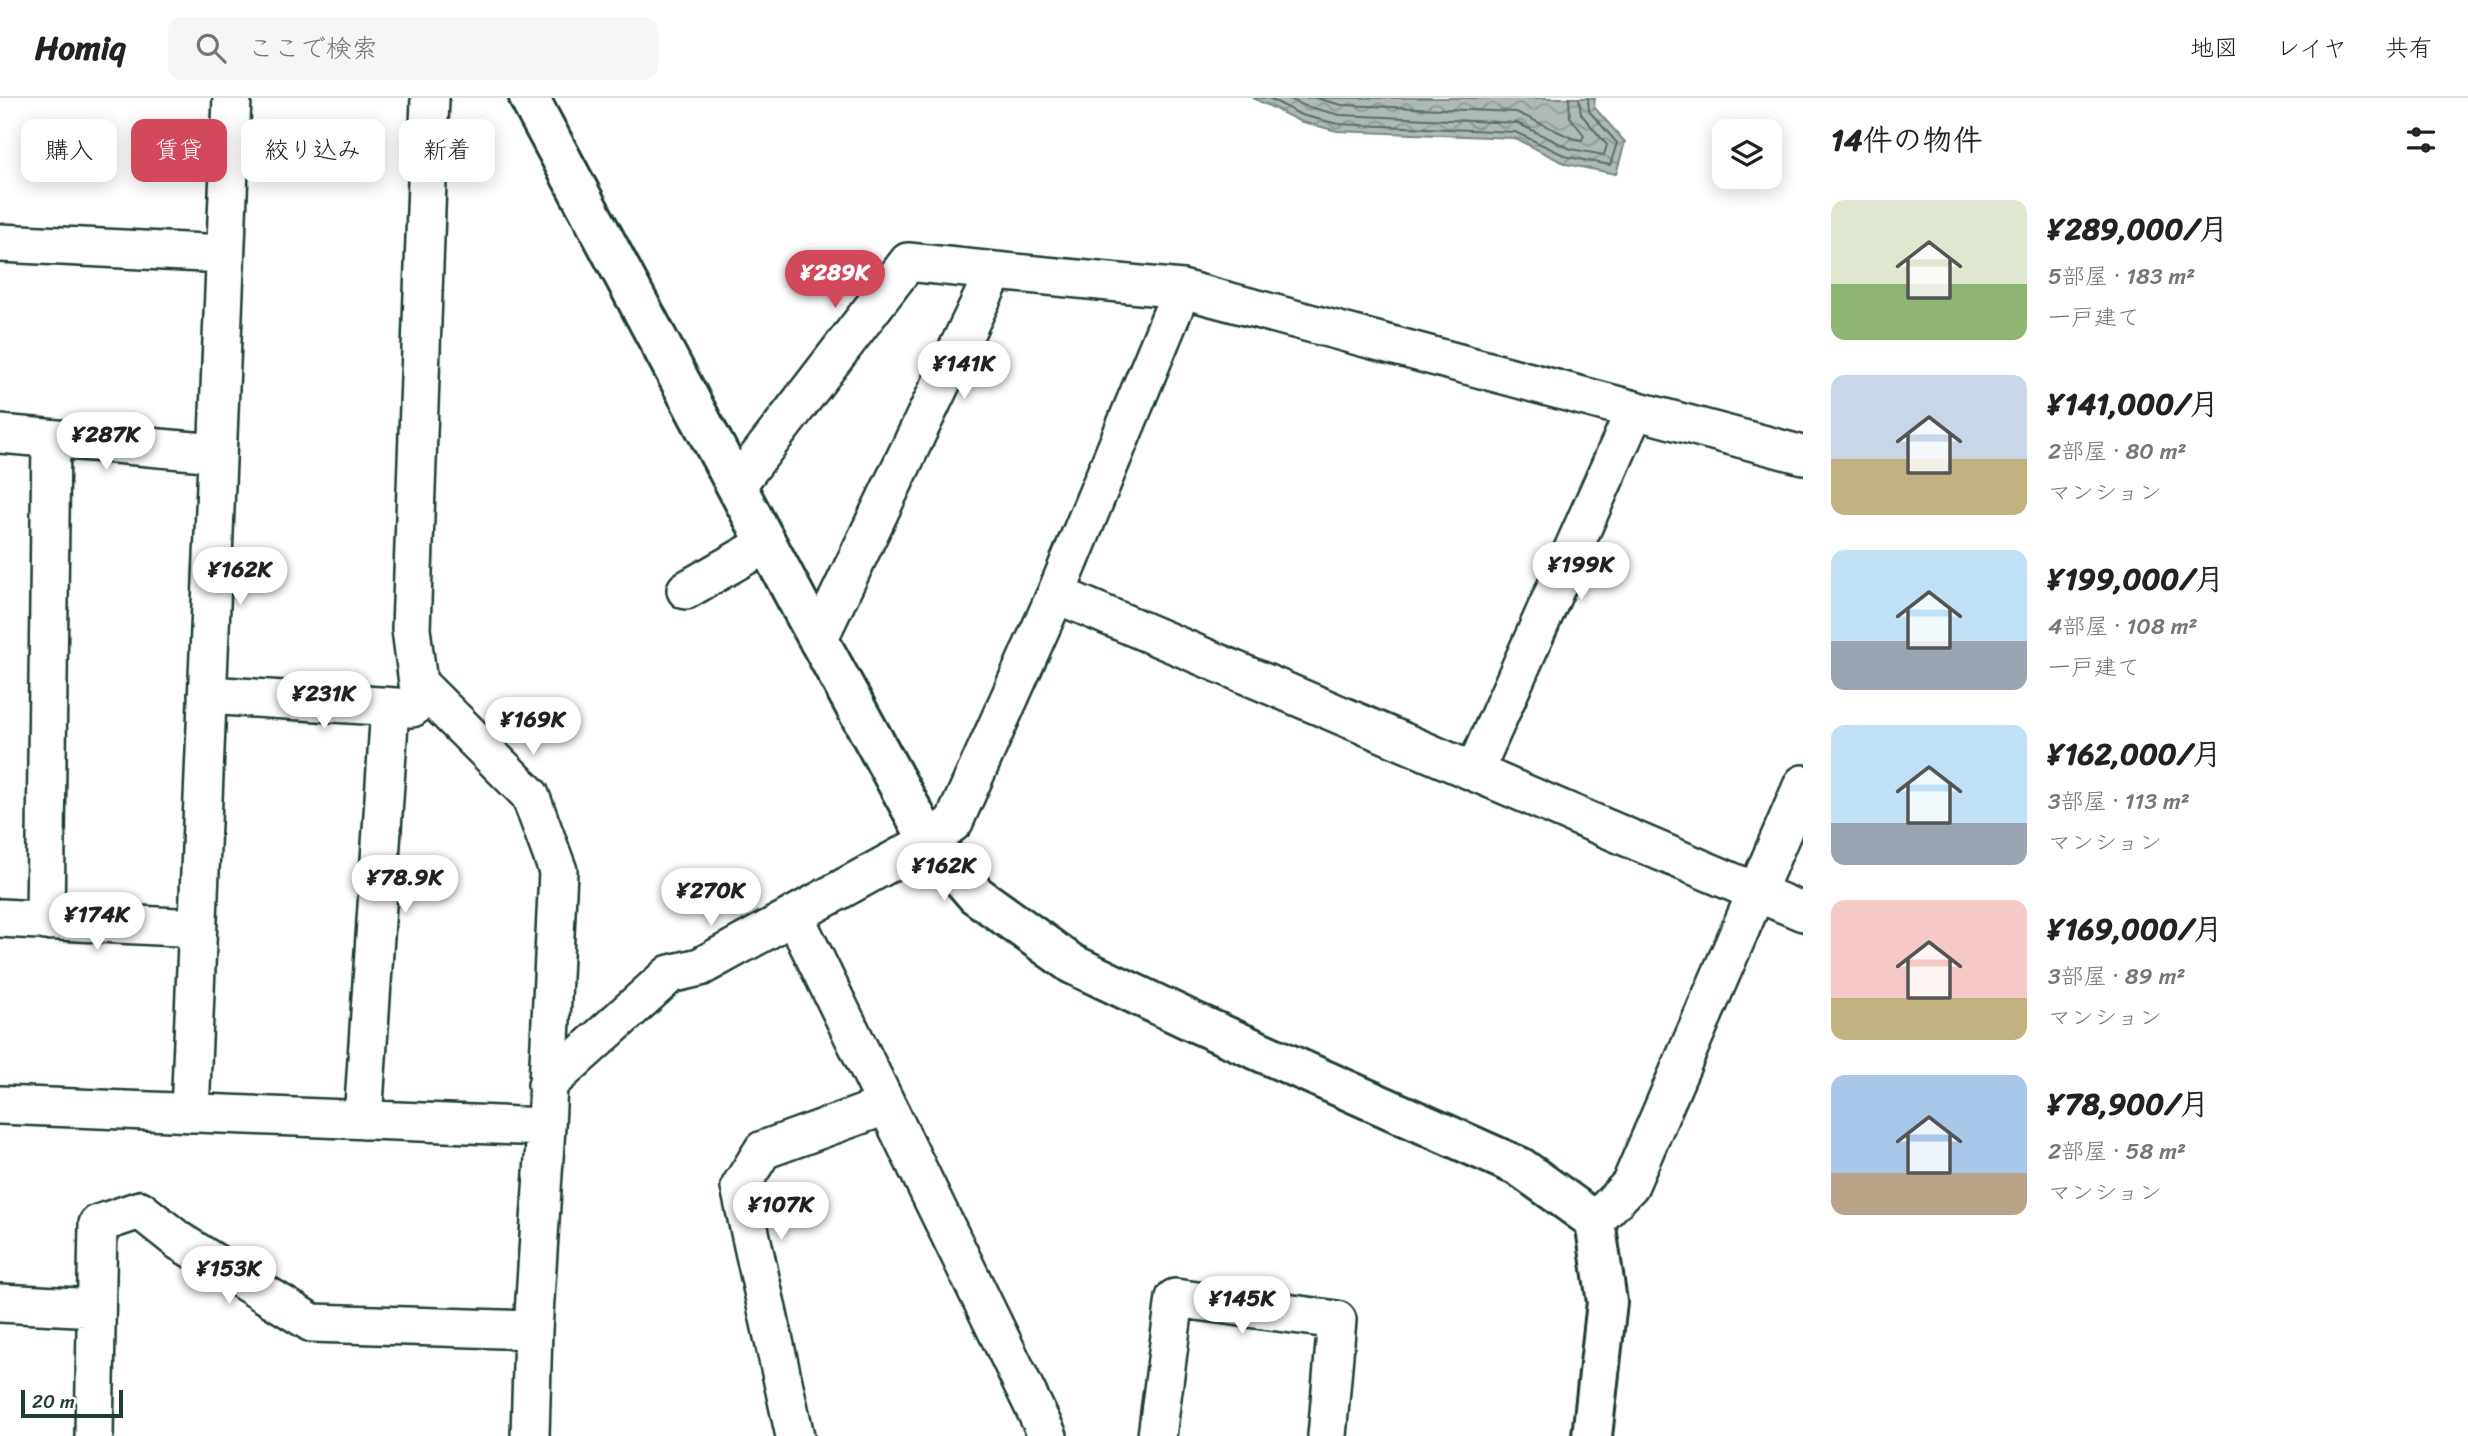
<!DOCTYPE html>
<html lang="ja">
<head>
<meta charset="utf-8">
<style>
	body { margin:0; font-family:Sriracha,"Klee One",sans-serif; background:#f6f6f6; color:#222; height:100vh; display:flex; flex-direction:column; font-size:26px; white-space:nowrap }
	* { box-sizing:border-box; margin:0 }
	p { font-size:23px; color:#767676 }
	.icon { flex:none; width:38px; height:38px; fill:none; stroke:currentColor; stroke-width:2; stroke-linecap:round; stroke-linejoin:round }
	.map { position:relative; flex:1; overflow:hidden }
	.side { display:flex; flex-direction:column; background:#fff; width:665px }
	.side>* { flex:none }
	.top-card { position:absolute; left:21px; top:21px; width:665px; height:63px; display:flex; gap:14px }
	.tools { position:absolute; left:1712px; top:21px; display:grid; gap:14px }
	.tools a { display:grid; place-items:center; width:70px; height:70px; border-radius:14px; background:#fff; box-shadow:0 4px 18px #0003; font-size:35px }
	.scale { position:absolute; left:21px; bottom:18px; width:102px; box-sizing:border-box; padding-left:7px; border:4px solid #1f3d34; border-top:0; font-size:19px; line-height:24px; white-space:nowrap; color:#1f3d34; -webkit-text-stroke:5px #fff; paint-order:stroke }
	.price { position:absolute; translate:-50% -60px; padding:0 16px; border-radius:24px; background:#fff; color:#222; font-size:23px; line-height:46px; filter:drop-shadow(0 2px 4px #0008) }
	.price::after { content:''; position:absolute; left:50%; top:42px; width:21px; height:16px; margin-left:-10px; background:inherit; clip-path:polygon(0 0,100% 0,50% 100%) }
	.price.active { background:#d1495b; color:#fff }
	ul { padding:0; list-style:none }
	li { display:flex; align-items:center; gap:21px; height:175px; padding:0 28px }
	li span { display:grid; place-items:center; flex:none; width:196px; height:140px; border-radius:14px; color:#555 }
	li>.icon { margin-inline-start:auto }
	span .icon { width:84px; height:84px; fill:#fffc; stroke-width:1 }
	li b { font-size:30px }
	h2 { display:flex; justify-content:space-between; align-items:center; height:84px; padding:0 28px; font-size:30px }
	.tag { padding:0 24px; border-radius:14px; background:#fff; box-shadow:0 4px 18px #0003; font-size:24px; line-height:63px }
	.tag.active { background:#d1495b; color:#fff }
	header { display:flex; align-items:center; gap:42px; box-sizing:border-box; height:98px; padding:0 35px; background:#fff; border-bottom:2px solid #e0e0e0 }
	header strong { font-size:33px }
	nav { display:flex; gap:38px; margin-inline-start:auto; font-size:24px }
	.search { width:490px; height:63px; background:#f6f6f6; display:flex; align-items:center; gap:18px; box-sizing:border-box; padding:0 24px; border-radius:14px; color:#767676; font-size:26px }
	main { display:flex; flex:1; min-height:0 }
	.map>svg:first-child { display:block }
	.water { fill:url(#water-waves); stroke:#758883; stroke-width:2 }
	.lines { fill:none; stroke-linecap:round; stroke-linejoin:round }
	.shore { stroke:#596f68; stroke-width:2 }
	.minor-casing { stroke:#1f3d34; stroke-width:42 }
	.tertiary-casing { stroke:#1f3d34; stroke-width:44 }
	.minor { stroke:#fff; stroke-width:37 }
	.tertiary { stroke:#fff; stroke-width:38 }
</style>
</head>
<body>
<header>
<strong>Homiq</strong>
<div class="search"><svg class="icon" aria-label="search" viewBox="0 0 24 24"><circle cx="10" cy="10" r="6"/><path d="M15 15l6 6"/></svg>ここで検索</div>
<nav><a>地図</a><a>レイヤ</a><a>共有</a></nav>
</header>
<main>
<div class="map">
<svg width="1803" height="1338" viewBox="0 0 1803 1338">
	<defs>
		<pattern id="water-waves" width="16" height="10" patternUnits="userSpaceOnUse" patternTransform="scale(1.75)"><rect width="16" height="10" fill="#afbab7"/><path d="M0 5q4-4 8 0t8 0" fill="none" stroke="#8e9896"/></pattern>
	</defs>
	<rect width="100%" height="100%" fill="#fff"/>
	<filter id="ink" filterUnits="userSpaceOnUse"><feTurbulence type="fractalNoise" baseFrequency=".0143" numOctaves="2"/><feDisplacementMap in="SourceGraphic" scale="14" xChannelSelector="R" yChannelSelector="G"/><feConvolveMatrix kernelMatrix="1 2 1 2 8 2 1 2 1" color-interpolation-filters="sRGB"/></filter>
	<g filter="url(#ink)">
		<path class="water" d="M1253 0H1595L1594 9 1625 44 1616 76 1566 66 1514 40 1337 33 1299 23Z"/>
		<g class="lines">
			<path class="shore" d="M1269 0 1301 17 1338 26 1515 34 1568 59 1610 67 1617 45 1589 13 1588 0
				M1288 0 1305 8 1340 17 1517 25 1571 51 1604 57 1607 47 1581 16 1579 0
				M1315 0 1342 7 1516 14 1574 41 1582 42 1584 37 1570 19 1569 0"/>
			<g class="minor-casing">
				<path id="minor" d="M430 0 411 531 418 585 530 697 558 773 546 1029 533 1232 530 1338
					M0 145 225 156
					M0 336 217 355
					M736 388 908 164 995 173
					M686 492 766 446
					M1056 496 1803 814
					M818 542 995 173 1182 191
					M207 597 412 610
					M1474 674 1635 312
					M794 817 1048 1338
					M0 820 197 830
					M45 823 51 341
					M547 987 670 876 700 869 929 743 954 724 1056 496 1182 191 1803 357
					M0 1007 546 1029
					M190 1015 232 0
					M363 1022 390 609
					M1595 1123 1630 1087 1803 686
					M0 1205 96 1210
					M94 1338 98 1126 140 1112 179 1143 312 1225 533 1232
					M795 1338 740 1089 763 1052 885 1008
					M1157 1338 1175 1200 1337 1222 1327 1338"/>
			</g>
			<g class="tertiary-casing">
				<path id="tertiary" d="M529 0 805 517 929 743 976 797 1072 866 1194 924 1520 1069 1595 1123 1607 1204 1592 1338"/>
			</g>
			<use href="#minor" class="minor"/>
			<use href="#tertiary" class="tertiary"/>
		</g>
	</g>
</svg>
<div class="tools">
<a><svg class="icon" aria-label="layers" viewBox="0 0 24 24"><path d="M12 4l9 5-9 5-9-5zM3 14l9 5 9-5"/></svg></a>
</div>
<div class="scale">20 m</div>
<b class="price active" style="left:835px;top:212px">¥289K</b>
<b class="price" style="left:964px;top:303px">¥141K</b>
<b class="price" style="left:106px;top:374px">¥287K</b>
<b class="price" style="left:1581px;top:504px">¥199K</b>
<b class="price" style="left:240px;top:509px">¥162K</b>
<b class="price" style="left:324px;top:633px">¥231K</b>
<b class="price" style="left:533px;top:659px">¥169K</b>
<b class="price" style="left:944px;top:805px">¥162K</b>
<b class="price" style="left:405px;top:817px">¥78.9K</b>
<b class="price" style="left:711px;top:830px">¥270K</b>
<b class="price" style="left:97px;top:854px">¥174K</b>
<b class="price" style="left:781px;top:1144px">¥107K</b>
<b class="price" style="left:229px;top:1208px">¥153K</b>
<b class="price" style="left:1242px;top:1238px">¥145K</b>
<div class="top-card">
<a class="tag">購入</a>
<a class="tag active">賃貸</a>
<a class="tag">絞り込み</a>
<a class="tag">新着</a>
</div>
</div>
<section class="side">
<h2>14件の物件<svg class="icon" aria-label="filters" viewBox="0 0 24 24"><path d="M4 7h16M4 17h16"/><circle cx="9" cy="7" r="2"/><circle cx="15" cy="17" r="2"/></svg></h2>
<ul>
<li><span style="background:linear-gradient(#dfe7d0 60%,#8fb573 0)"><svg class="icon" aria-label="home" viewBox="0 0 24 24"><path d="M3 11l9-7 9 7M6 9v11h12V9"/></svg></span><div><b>¥289,000/月</b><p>5部屋 · 183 m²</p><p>一戸建て</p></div></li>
<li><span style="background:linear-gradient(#c9d6e8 60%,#c2b280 0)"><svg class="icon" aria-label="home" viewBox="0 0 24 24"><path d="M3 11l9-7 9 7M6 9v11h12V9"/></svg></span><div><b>¥141,000/月</b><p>2部屋 · 80 m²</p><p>マンション</p></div></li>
<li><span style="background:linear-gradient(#bfe0f5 65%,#9aa5b1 0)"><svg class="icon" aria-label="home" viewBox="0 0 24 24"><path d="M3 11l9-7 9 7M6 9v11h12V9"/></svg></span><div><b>¥199,000/月</b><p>4部屋 · 108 m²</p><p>一戸建て</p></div></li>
<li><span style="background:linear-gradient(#bfe0f5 70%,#9aa5b1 0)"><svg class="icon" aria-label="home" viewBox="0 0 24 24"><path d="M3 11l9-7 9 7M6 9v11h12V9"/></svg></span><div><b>¥162,000/月</b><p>3部屋 · 113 m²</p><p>マンション</p></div></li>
<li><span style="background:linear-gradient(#f6c9c9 70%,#c2b280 0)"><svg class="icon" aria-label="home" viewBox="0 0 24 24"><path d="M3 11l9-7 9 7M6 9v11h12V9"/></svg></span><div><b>¥169,000/月</b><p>3部屋 · 89 m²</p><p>マンション</p></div></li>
<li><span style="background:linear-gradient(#a9c7e8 70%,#b9a48a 0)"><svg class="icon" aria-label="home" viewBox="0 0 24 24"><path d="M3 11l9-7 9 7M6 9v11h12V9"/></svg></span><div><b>¥78,900/月</b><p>2部屋 · 58 m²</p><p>マンション</p></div></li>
</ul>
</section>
</main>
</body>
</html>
